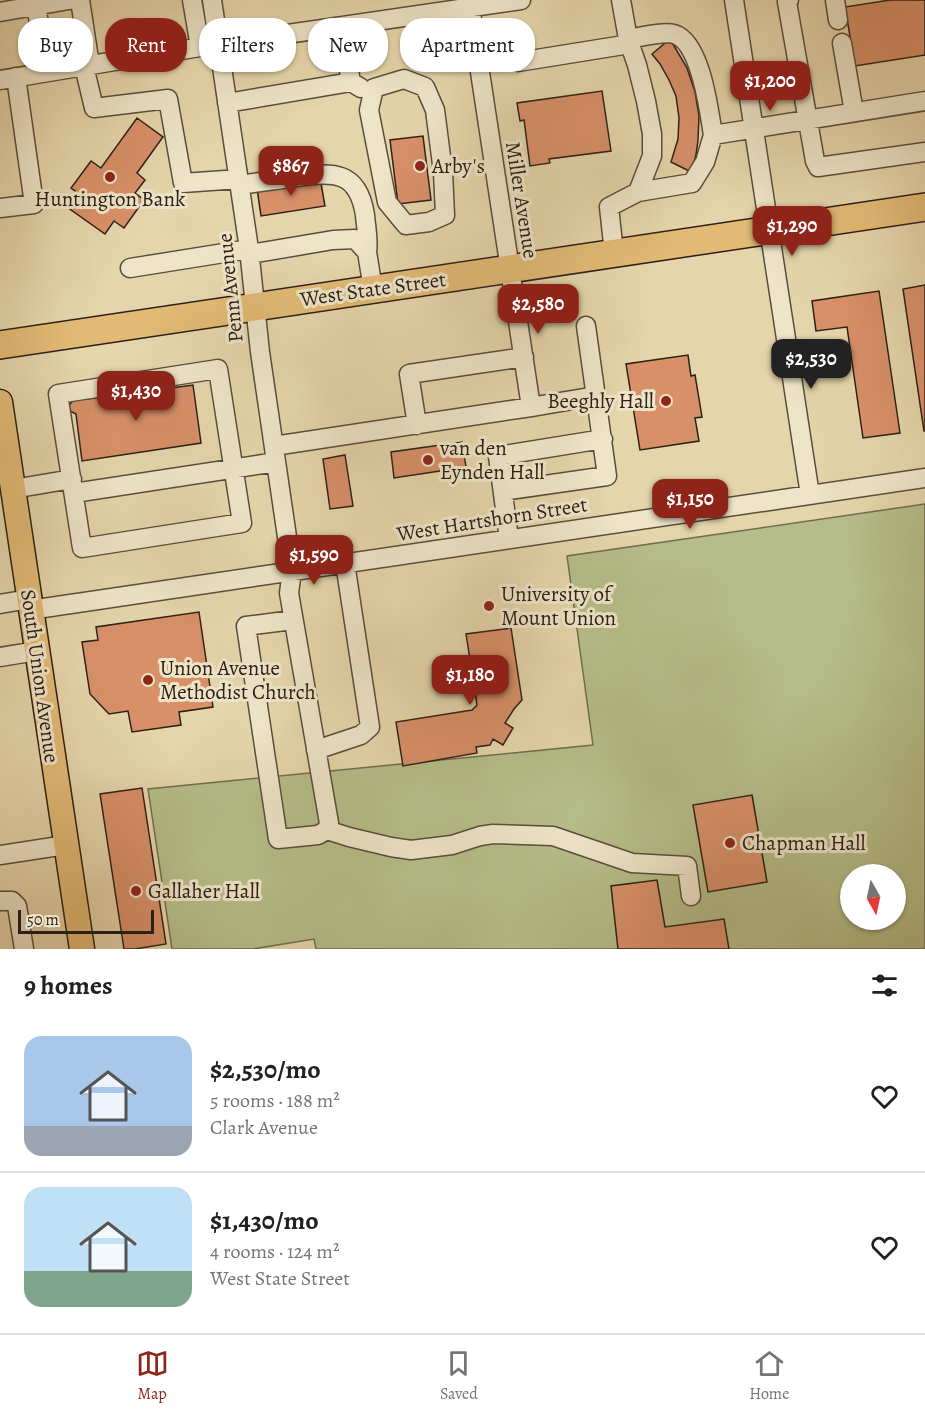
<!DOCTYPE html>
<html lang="en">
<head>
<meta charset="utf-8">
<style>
	body { margin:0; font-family:Alegreya,serif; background:#f6f6f6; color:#202124; height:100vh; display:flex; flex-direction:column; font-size:22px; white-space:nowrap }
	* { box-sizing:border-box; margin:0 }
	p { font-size:20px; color:#757577 }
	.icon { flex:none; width:33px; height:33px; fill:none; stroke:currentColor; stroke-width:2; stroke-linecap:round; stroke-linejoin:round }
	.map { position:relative; height:949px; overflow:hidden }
	.details { display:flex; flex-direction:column; background:#fff; flex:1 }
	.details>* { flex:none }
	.banner { position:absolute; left:18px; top:18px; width:600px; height:54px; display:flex; gap:12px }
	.needle { width:39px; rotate:171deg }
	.buttons { position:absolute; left:840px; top:864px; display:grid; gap:12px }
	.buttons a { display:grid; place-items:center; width:66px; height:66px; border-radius:50%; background:#fff; box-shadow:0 2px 4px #0004; font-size:30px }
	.scale { position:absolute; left:18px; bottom:15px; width:136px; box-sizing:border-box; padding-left:6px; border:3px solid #2c2017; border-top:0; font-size:16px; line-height:21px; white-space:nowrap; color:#2c2017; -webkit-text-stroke:4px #eee4c8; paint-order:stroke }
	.price { position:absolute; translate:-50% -51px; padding:0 14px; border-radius:12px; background:#8f2418; color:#fff; font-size:20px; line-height:39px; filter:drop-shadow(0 2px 3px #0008) }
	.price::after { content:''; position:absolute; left:50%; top:36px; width:18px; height:14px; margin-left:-9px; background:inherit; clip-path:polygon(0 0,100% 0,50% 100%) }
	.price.selected { background:#222; color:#fff }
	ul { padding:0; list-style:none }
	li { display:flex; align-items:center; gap:18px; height:150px; padding:0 24px }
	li+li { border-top:2px solid #e0e0e0 }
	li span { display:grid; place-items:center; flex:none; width:168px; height:120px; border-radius:18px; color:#555 }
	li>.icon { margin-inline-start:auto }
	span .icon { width:72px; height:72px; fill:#fffc; stroke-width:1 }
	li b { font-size:26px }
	h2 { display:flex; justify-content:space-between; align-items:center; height:72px; padding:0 24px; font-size:26px }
	.pill { padding:0 21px; border-radius:24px; background:#fff; box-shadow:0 2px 4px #0004; font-size:21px; line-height:54px }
	.pill.selected { background:#8f2418; color:#fff }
	.tab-bar { display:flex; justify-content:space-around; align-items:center; height:84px; border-top:2px solid #e0e0e0; background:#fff; font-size:16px; color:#757577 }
	.tab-bar a { display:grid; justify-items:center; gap:3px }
	.tab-bar .selected { color:#8f2418 }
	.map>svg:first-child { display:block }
	.green { fill:#b5bd88; stroke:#706e50; stroke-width:1.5; fill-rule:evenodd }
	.building { fill:#d89069; stroke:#2c2017; stroke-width:1.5 }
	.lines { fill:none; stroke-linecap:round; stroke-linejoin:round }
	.minor-casing { stroke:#5a4d3c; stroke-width:21 }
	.major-casing { stroke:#2c2017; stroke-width:27 }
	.highway-casing { stroke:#2c2017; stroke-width:30 }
	.minor { stroke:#eee4c8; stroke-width:18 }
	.major { stroke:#e2ba75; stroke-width:24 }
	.highway { stroke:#e2ba75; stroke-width:27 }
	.poi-dot { fill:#8f2418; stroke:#eee4c8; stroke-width:2 }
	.labels { text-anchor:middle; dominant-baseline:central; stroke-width:6; stroke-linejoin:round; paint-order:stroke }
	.poi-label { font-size:21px; fill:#2c2017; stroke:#eee4c8; text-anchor:start }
	.street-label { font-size:21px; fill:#2c2017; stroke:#eee4c8 }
</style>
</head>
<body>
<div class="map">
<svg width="925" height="949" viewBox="0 0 925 949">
	<rect width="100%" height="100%" fill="#e5d5aa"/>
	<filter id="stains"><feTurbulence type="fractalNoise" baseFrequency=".00333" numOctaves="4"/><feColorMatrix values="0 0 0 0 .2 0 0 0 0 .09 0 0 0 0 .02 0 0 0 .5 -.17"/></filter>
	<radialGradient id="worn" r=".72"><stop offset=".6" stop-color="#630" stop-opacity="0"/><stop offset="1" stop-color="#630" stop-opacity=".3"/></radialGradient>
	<path class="green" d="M925 504V949H316L314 939 253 949H172L148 789 593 745 567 556ZM850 874H896V920H850Z"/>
	<path class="building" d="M890 0H925V55L855 66 845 7Z
		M670 39 687 68 695 92 699 116 698 140 696 155 691 172 671 162 678 139 679 118 676 96 669 80 660 64 652 54Z
		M602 91 611 151 549 159 550 163 530 166 524 120 520 121 517 103Z
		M137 118 163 137 137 173 145 180 135 193 144 200 124 228 114 221 105 234 67 207 78 193 71 188 91 161 101 168Z
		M423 136 431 200 398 204 390 140Z
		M320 178 325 206 261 216 257 188Z
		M925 285V431H924L903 289Z
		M879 291 900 433 863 438 847 327 816 331 812 301Z
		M688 355 691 376 695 375 702 417 695 418 699 441 640 450 626 364Z
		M193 385 201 443 82 461 76 414 66 409 79 393 87 399Z
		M462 442 466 467 394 478 391 452Z
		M345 455 353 506 330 509 323 459Z
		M199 612 213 707 179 712 181 725 132 732 128 711 109 714 90 694 82 642 98 640 96 627Z
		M511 628 522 700 514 709 505 723 513 728 503 745 493 739 490 745 476 747 477 753 403 766 396 722 472 710 477 705 466 634Z
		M142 788 166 944 135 949H124L100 794Z
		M752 795 767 882 708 892 693 805Z
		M657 880 665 927 724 919 729 949H618L611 886Z"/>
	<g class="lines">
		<g class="minor-casing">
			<path id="minor" d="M80 0 90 65
				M192 0 200 47
				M212 0 249 249 260 352 292 571 289 593 329 823 327 830 318 835 278 839 246 626 293 620
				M469 0 531 407
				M734 0 810 495
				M789 0 787 2 815 161 818 167 925 152
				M835 0 838 20
				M36 7 48 71
				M0 12 69 0
				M342 27 351 82 361 88
				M628 39C640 37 664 31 674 34 701 42 709 111 713 135
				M842 43 854 112
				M518 62 630 44
				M84 66 94 108 168 99 183 183 239 179
				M404 79 425 87 435 110 443 172 445 215 429 222 406 225 387 202 369 110 374 88Z
				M0 80 218 44 521 0
				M227 103 351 82
				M240 185C258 182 277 180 296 177 333 172 358 170 365 215 366 228 369 240 367 252
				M638 192 692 183 705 162 713 135 925 101
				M0 208 34 204 16 77
				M614 253 609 207 638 192 652 156V134L646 101 637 65 628 39 621 0
				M250 254 333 240 355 239 367 252 373 289
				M130 268 249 249
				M218 369 242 523 82 548 58 394Z
				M417 425 409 374 524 357
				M274 446 531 407 596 396
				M13 489 72 479
				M503 491 607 476 586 326
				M74 493 276 462
				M509 539 498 456 603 439
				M0 604 29 599
				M30 610 925 478
				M0 657 37 651
				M316 750 361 735 370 727 345 563
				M327 830 349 837 391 847 411 850 452 845 480 836 493 834 553 836 632 863 687 866 691 896
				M0 855 66 845
				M0 901H12L17 906 24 949"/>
		</g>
		<g class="major-casing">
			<path id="major" d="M0 402 82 949"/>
		</g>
		<g class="highway-casing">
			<path id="highway" d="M0 345 925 207"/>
		</g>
		<use href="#minor" class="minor"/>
		<use href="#major" class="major"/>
		<use href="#highway" class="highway"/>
	</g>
	<g class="poi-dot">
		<circle cx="420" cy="166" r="6"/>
		<circle cx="110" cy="177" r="6"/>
		<circle cx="666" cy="401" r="6"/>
		<circle cx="428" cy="460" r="6"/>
		<circle cx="489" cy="606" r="6"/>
		<circle cx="148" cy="680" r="6"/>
		<circle cx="730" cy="843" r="6"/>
		<circle cx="136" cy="891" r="6"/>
	</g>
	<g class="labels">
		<g class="poi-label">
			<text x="432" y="166">Arby's</text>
			<text x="110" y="199" text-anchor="middle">Huntington Bank</text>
			<text x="654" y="401" text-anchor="end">Beeghly Hall</text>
			<text x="440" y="448">van den<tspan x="440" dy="24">Eynden Hall</tspan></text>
			<text x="501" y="594">University of<tspan x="501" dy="24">Mount Union</tspan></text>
			<text x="160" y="668">Union Avenue<tspan x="160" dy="24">Methodist Church</tspan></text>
			<text x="742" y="843">Chapman Hall</text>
			<text x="148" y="891">Gallaher Hall</text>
		</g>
		<g class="street-label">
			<text transform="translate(522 200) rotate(81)">Miller Avenue</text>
			<text transform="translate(230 288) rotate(-96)">Penn Avenue</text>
			<text transform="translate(373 289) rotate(-8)">West State Street</text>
			<text transform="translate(492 519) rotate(-9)">West Hartshorn Street</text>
			<text transform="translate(40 676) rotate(82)">South Union Avenue</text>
		</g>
	</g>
	<rect width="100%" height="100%" filter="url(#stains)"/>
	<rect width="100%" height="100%" fill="url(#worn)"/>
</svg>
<div class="buttons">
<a><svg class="needle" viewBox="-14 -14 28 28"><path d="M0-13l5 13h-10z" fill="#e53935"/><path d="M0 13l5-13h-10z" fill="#757577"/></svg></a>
</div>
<div class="scale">50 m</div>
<b class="price" style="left:770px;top:112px">$1,200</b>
<b class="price" style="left:291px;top:197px">$867</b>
<b class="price" style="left:792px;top:257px">$1,290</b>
<b class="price" style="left:538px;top:335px">$2,580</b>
<b class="price selected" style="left:811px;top:390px">$2,530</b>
<b class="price" style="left:136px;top:422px">$1,430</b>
<b class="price" style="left:690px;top:530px">$1,150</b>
<b class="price" style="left:314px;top:586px">$1,590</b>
<b class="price" style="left:470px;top:706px">$1,180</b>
<div class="banner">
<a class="pill">Buy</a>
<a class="pill selected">Rent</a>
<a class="pill">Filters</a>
<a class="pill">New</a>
<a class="pill">Apartment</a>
</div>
</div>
<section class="details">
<h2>9 homes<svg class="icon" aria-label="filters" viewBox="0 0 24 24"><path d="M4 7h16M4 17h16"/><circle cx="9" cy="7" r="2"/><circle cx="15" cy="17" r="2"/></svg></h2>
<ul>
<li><span style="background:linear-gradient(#a9c7e8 75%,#9aa5b1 0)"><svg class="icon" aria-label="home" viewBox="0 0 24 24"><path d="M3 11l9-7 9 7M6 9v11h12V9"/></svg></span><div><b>$2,530/mo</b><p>5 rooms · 188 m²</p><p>Clark Avenue</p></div><svg class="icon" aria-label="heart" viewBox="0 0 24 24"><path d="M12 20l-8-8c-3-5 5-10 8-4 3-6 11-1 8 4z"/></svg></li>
<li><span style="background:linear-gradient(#bfe0f5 70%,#7fa58c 0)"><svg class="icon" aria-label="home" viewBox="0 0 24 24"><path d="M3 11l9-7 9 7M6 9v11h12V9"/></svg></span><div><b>$1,430/mo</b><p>4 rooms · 124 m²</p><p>West State Street</p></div><svg class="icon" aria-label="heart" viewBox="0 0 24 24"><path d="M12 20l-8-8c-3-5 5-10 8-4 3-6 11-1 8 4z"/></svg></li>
</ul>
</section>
<nav class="tab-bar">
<a class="selected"><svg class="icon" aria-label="map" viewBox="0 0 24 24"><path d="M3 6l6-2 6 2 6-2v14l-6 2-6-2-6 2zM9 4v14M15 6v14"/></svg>Map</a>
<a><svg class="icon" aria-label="saved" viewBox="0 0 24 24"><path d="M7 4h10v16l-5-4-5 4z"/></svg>Saved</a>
<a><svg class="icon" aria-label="home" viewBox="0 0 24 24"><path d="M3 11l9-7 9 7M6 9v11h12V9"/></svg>Home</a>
</nav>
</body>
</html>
